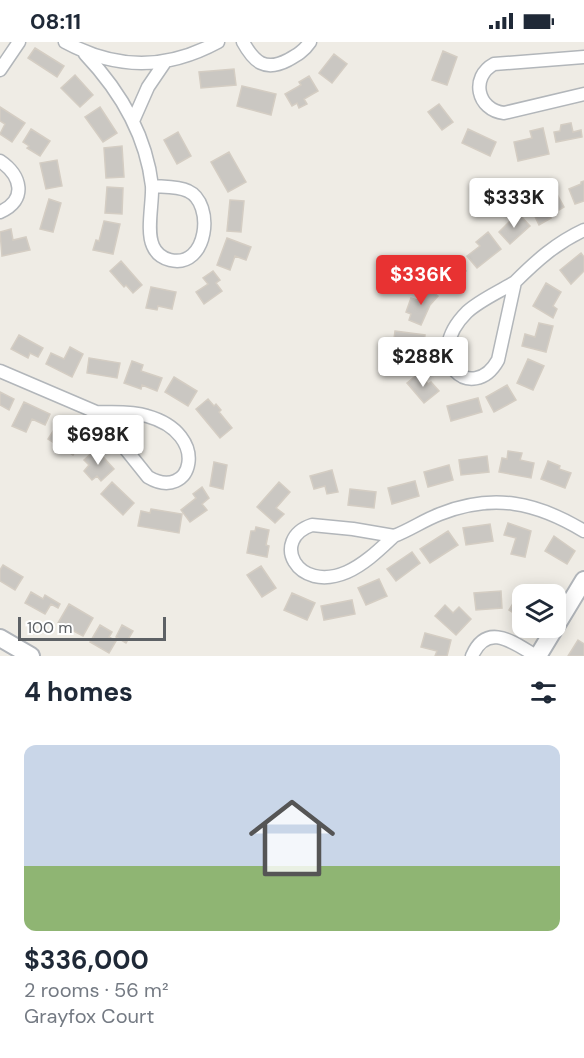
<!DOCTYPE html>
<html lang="en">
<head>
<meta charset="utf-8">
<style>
	body { margin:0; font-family:"DM Sans",sans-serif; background:#f2f2f3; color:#1f2937; height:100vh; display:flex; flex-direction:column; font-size:22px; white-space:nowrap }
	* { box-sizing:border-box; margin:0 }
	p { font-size:20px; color:#747a83 }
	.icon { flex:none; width:33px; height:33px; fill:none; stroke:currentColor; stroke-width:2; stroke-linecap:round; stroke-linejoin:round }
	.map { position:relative; height:614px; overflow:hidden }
	.panel { display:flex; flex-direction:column; background:#fff; flex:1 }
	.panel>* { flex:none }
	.controls { position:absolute; left:512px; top:542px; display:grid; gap:12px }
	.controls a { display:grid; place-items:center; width:54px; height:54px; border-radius:12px; background:#fff; box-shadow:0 3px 15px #0003; font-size:30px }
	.scale { position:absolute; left:18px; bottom:15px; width:148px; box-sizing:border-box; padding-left:6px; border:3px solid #5d6165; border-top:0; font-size:16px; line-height:21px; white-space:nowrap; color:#5d6165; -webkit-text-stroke:4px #fff; paint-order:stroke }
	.price { position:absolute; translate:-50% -51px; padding:0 14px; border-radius:6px; background:#fff; color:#222; font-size:20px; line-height:39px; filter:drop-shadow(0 2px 3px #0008) }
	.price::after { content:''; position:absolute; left:50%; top:36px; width:18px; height:14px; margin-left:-9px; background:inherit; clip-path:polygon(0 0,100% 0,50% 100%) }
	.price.active { background:#e83232; color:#fff }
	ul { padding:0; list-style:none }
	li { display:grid; align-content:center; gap:12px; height:318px; padding:0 24px }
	li span { display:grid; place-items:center; height:186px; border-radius:12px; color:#555 }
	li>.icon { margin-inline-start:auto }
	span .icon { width:108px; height:108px; fill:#fffc; stroke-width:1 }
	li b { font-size:26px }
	h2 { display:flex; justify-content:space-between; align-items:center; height:72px; padding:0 24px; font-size:26px }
	.status { display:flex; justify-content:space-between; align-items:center; height:42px; padding:0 30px; background:#fff; direction:ltr }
	.status svg { height:16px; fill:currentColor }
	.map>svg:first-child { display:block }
	.building { fill:#cac7c2; stroke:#d4cdc3; stroke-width:1.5 }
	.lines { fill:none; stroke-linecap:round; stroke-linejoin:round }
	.street-casing { stroke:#b2b6ba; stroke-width:15 }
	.secondary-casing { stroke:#b1b5ba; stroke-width:20 }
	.street { stroke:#fff; stroke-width:12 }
	.secondary { stroke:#fff; stroke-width:16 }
</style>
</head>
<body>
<div class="status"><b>08:11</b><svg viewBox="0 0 49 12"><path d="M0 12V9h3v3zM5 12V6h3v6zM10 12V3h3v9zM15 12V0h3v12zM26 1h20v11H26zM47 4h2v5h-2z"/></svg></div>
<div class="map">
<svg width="584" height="614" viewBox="0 0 584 614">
	<rect width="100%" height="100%" fill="#efece5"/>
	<path class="building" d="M35 6 64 24 57 35 28 16Z
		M443 9 457 15 447 43 432 38Z
		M334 12 347 22 332 41 319 31Z
		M234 27 236 43 201 46 199 30Z
		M75 33 93 53 80 65 61 46Z
		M309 34 318 49 304 57 307 62 299 66 297 61 292 64 285 52 301 43 299 40Z
		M242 44 276 52 271 73 237 64Z
		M439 62 453 80 442 88 428 70Z
		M0 65 25 81 12 100 0 92 5 82 0 79Z
		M100 65 117 91 103 100 85 75Z
		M571 81 573 90 581 88 582 95 556 100 554 90 560 89 561 83Z
		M543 86 549 112 518 119 514 100 532 96 530 89Z
		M31 87 50 99 40 114 27 106 29 104 23 100Z
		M468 87 496 100 490 114 462 101Z
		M178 90 191 114 177 122 164 98Z
		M122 104 124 135 106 136 104 106Z
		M229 110 246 140 228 150 211 120Z
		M57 118 62 144 46 147 40 121Z
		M584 139V159L575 162 569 147 581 142V140Z
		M107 145 123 146 122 172 105 171Z
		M557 152 564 165 549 174 551 176 539 183 531 166 545 158 544 156 550 153 551 155Z
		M49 157 61 161 53 190 40 187Z
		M230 158 244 159 241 190 227 189Z
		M518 171 530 184 510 202 499 190Z
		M104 179 120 182 113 212 93 208 96 198 99 199Z
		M11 187 13 198 26 195 30 208 2 214 0 190Z
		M488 190 501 207 477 226 467 214 480 204 476 200Z
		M227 196 251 205 246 218 235 214 230 228 217 223Z
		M581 211 584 215V229L571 242 560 228Z
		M448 217 451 221 456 217 466 229 443 248 433 236 443 227 441 224Z
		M121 219 142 243 133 251 126 243 124 245 110 229Z
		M213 229 220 238 216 241 222 249 204 262 196 250 208 242 203 236Z
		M546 241 561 250 553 264 557 267 553 276 533 264Z
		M151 245 176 250 172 267 158 264 157 268 146 266Z
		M427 245 438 254 430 263 421 283 409 278 411 272 406 270 411 256 417 258Z
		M539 281 553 284 546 310 522 304 525 292 535 295Z
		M395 289 425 293 422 320 409 319 411 306 393 304Z
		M19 293 43 306 38 315 30 311 28 316 11 307Z
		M70 305 83 312 72 335 46 322 51 311 64 317Z
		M89 316 120 321 117 336 87 331Z
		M528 317 544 324 533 348 517 341Z
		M132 319 143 323 141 329 162 336 157 349 142 343 141 347 124 341Z
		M419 331 428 342 431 340 439 349 424 361 407 341Z
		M174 335 197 349 188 364 165 350Z
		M507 343 516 358 494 370 486 355Z
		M0 350 14 357 9 368 0 363Z
		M478 356 482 370 451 379 447 364Z
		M208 357 214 364 216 362 221 368 219 370 232 386 220 396 196 367Z
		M24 360 50 372 45 383 32 377 26 390 12 384Z
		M55 386 67 395 73 387 85 394 73 413 48 397Z
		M96 407 114 427 101 439 97 434 92 438 84 429 89 423 84 418Z
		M508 409 522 411 520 418 534 421 531 436 499 430 502 416 507 417Z
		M487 414 489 430 461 433 459 418Z
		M548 419 560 424 559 427 571 431 565 446 541 437Z
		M214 420 227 423 223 447 210 444Z
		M449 423 453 438 428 445 424 430Z
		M332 428 338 450 327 452 325 444 314 447 310 434Z
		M415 439 419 454 392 462 388 446Z
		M112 440 134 461 123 473 101 452Z
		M279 440 290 450 276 466 284 472 275 481 257 465Z
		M202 445 209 456 202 462 207 468 190 480 181 468 196 456 193 452Z
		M350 447 376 450 374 466 348 463Z
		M151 467 182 472 179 491 138 484 141 469 150 471Z
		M508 481 531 489 525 515 511 512 516 496 504 493Z
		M490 482 493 499 466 503 463 486Z
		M256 485 269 488 266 503 269 504 267 515 247 511 251 489H255Z
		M448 489 458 503 430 521 420 507Z
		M554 494 575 509 567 522 545 509Z
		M412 510 420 521 396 539 387 527Z
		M3 523 23 535 15 548 0 539V528Z
		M261 524 276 546 262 555 247 533Z
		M379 537 387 554 366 563 358 546Z
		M521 548 527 552H522V568L518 574 509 568Z
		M501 549 502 566 476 568 474 551Z
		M31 550 43 557 45 553 60 562 58 566 51 562 45 572 25 561Z
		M292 551 315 561 307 578 284 568Z
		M352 558 355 572 324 578 321 564Z
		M69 562 93 576 83 594 58 581Z
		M445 563 453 571 459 565 471 577 456 593 435 574Z
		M100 583 112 590 109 595 116 599 109 611 90 600Z
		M122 583 133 589 126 601 116 595Z
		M425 591 451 598 447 614H435L437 609 421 605Z
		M578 598 584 602V614H568Z"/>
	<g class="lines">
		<g class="street-casing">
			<path id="street" d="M65 0C117 28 166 28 218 0
				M243 0C254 20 265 30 288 18 297 13 304 9 310 0
				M85 12C120 49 146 92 152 144
				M584 15 494 22C470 35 477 68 504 71L584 52
				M0 28 19 0
				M133 79 148 45 165 20
				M0 119C21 133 28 158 0 170
				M152 144C163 145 178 144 188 149 215 161 208 227 170 218 162 216 156 211 153 204 146 189 153 160 152 144Z
				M515 240 498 318C473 363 419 318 467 270 480 258 499 250 515 240Z
				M515 240C536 219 556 201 584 188
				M0 329 96 370
				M96 370C113 371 131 369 147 374 212 392 192 461 148 435Z
				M312 483 353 487 394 494C380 507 365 522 347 530 296 552 270 497 312 483Z
				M394 494C410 488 424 478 440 472 493 451 536 460 584 489
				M472 614C487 579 514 601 536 614"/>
		</g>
		<g class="secondary-casing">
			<path id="secondary" d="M0 596 31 614
				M538 614 584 538"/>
		</g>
		<use href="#street" class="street"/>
		<use href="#secondary" class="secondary"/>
	</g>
</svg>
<div class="controls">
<a><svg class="icon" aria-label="layers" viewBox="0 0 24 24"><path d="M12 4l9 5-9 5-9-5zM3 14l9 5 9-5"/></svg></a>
</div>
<div class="scale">100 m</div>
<b class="price" style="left:514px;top:187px">$333K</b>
<b class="price active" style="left:421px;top:264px">$336K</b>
<b class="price" style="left:423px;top:346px">$288K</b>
<b class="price" style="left:98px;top:424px">$698K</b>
</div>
<section class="panel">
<h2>4 homes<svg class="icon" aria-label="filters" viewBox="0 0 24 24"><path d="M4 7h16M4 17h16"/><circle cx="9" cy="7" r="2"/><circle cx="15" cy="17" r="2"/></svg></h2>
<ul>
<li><span style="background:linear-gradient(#c9d6e8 65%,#8fb573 0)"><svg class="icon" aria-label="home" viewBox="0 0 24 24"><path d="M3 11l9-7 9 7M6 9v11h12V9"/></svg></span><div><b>$336,000</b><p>2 rooms · 56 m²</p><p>Grayfox Court</p></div></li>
</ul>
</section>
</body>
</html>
